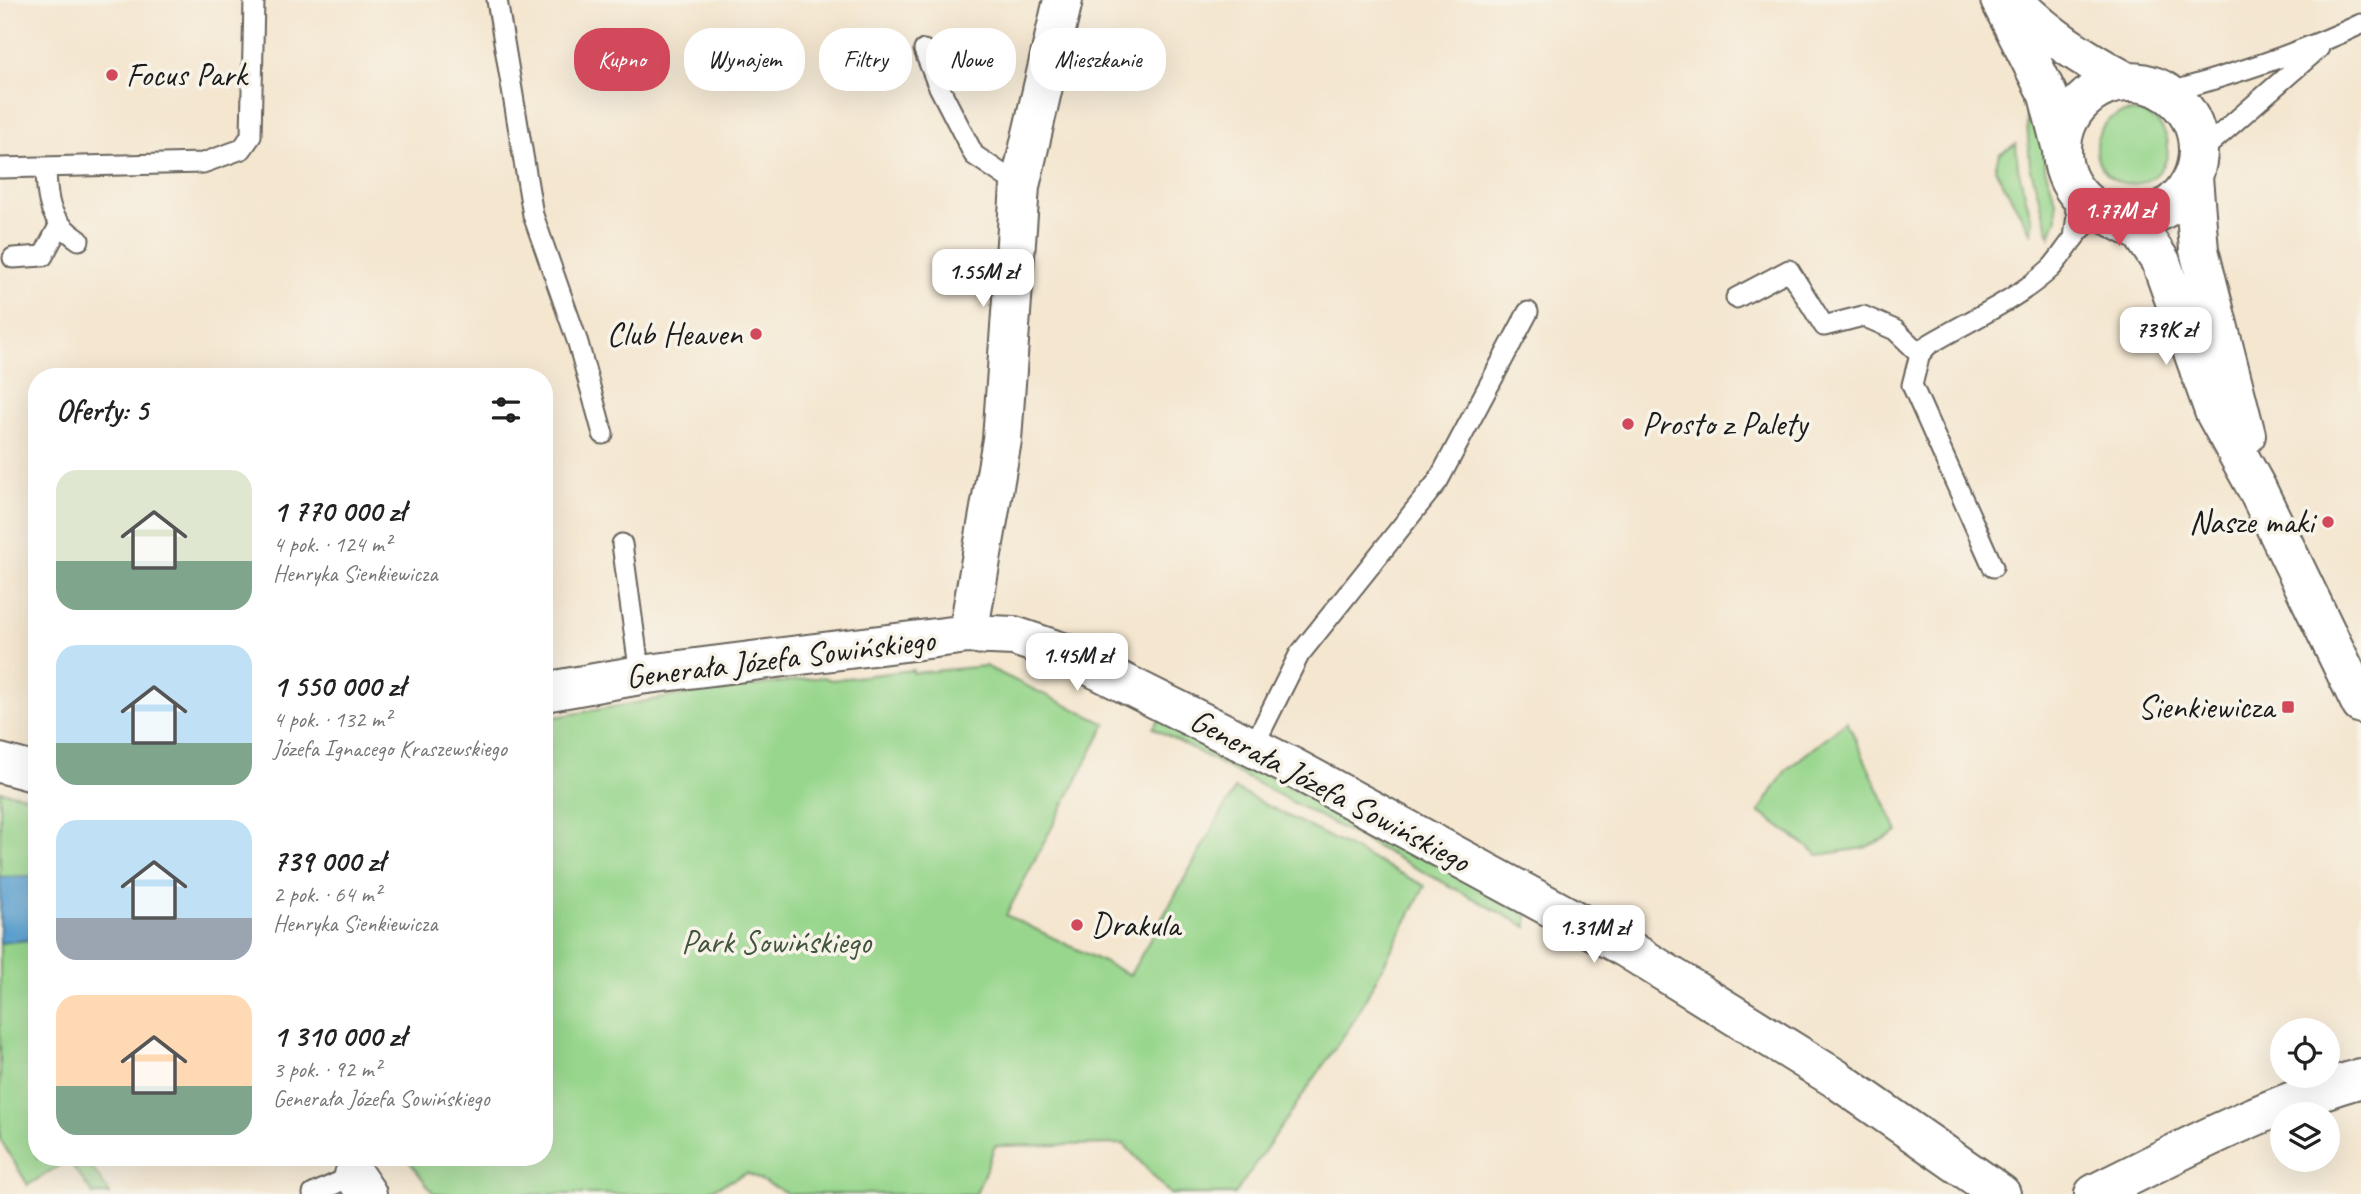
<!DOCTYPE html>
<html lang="pl">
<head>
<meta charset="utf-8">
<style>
	body { margin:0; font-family:Caveat,sans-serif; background:#f6f6f6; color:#222; height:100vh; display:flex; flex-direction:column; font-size:26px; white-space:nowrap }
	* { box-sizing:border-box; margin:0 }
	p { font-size:23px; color:#767676 }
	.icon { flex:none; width:38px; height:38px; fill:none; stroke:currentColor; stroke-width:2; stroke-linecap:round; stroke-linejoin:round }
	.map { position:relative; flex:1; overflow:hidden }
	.sheet { position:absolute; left:28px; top:368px; width:525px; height:798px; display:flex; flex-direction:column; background:#fff; border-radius:28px; box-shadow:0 7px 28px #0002 }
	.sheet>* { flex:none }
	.guide { position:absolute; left:574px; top:28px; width:665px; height:63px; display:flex; gap:14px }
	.controls { position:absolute; left:2270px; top:1018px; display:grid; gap:14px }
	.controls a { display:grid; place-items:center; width:70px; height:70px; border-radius:50%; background:#fff; box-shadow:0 7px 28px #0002; font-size:35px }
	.price { position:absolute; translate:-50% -60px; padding:0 16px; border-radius:14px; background:#fff; color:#222; font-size:23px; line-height:46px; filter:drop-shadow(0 2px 4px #0008) }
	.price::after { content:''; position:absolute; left:50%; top:42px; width:21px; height:16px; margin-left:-10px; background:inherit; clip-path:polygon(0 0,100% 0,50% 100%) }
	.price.on { background:#d1495b; color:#fff }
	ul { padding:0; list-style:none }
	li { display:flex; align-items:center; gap:21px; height:175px; padding:0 28px }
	li span { display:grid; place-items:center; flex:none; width:196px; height:140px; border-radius:21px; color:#555 }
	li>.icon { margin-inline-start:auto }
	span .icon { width:84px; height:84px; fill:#fffc; stroke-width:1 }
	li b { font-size:30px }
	h2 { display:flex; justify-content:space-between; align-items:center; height:84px; padding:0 28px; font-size:30px }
	.chip { padding:0 24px; border-radius:28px; background:#fff; box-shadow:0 7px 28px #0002; font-size:24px; line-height:63px }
	.chip.on { background:#d1495b; color:#fff }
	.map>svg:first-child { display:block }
	.green { fill:#97d68c; stroke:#5a7954; stroke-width:2 }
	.water { fill:#5ca1d1; stroke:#3c5e76; stroke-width:2 }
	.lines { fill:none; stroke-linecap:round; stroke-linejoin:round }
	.service-casing { stroke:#68635b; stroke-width:23 }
	.minor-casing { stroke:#68635b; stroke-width:42 }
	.tertiary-casing { stroke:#68635b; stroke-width:42 }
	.service { stroke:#fff; stroke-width:19 }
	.minor { stroke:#fff; stroke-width:38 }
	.tertiary { stroke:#fff; stroke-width:38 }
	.poi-dot { fill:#d1495b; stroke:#f7f3e8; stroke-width:2.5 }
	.labels { text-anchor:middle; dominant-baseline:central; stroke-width:7; stroke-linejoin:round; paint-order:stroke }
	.poi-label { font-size:33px; fill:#1c1c1c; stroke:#f7f3e8; text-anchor:start }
	.street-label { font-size:33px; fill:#1c1c1c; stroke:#f7f3e8 }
	.park-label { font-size:33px; fill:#41543e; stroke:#f7f3e8 }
</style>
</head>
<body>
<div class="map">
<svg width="2361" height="1194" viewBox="0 0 2361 1194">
	<rect width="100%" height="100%" fill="#f7f3e8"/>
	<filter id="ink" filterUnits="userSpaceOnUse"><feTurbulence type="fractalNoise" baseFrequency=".0143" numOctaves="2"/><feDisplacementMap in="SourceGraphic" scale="14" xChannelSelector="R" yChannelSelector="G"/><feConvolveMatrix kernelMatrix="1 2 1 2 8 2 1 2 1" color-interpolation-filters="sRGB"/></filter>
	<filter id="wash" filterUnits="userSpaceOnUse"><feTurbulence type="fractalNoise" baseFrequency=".00686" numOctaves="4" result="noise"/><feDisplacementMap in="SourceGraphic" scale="28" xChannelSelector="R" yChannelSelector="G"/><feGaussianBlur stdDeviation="1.57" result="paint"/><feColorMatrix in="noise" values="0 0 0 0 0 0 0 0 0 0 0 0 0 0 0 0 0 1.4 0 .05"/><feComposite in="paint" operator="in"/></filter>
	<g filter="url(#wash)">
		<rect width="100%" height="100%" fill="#f4e6cf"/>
		<path class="green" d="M2024 78 2043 141 2045 168 2056 201 2057 217 2050 236 2030 166Z
			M2096 148a36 36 0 1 1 72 0a36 36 0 1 1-72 0Z
			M2016 144 2018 168 2032 221 2031 233 1995 169 1999 154Z
			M985 666 1106 724 1006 915 1130 975 1235 789 1425 886 1355 1019 1235 1194H1170L1124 1144 995 1146 976 1194H789L747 1173 702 1194H434L406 1157H544V719L675 696 823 677 831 680 913 670V673Z
			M1160 718 1527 912V927L1153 728Z
			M1847 721 1898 832 1864 848 1819 855 1759 812 1786 770Z
			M0 791 37 798V1157H85L110 1194H93L68 1160 28 1185 0 1139Z"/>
		<path class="water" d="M37 876V939L0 943V877Z"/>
	</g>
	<g filter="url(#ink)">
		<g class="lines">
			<g class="service-casing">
				<path id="service" d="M497 0 533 215 578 343 603 434
					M924 50 937 83 974 155 1020 186
					M2167 93C2234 74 2298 54 2361 24
					M2198 154 2319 48
					M0 168 203 163 242 149 251 136 254 0
					M46 168C47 203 49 220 79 240
					M2068 181 2077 215 2074 238
					M13 258 43 256 59 226
					M1736 298 1789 270 1824 326 1863 316 1895 330 1920 354
					M622 544 640 675
					M1993 567 1912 385 1920 354 1928 345C1968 321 2017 300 2051 268 2069 249 2080 218 2108 215
					M1253 747 1299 655 1438 481 1528 312
					M313 1194 354 1175"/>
			</g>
			<g class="minor-casing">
				<path id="minor" d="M968 634 1002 440 1020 186 1063 0
					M544 692 640 675 968 634 1014 636 1062 652 1292 767 1626 948 1835 1078 2001 1194
					M0 763 37 773
					M354 1175 367 1194
					M2094 1194C2181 1150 2267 1105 2361 1078"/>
			</g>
			<g class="tertiary-casing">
				<path id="tertiary" d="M2000 0 2048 95 2061 146
					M2013 0C2046 35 2085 59 2127 82
					M2062 150a68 68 0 1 1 136 0a68 68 0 1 1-136 0Z
					M2193 177 2199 250 2246 435
					M2108 215 2141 232 2161 262 2214 411 2257 489 2361 704"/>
			</g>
			<use href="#service" class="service"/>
			<use href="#minor" class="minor"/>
			<use href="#tertiary" class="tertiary"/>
		</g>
	</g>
	<g class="poi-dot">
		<circle cx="112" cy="75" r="7"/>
		<circle cx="756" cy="334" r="7"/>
		<circle cx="1628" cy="424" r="7"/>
		<circle cx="2328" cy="522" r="7"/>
		<rect x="2281" y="700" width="14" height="14" rx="3.5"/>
		<circle cx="1077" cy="925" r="7"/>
	</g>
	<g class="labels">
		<g class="poi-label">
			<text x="126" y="75">Focus Park</text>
			<text x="742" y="334" text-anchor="end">Club Heaven</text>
			<text x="1642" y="424">Prosto z Palety</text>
			<text x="2314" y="522" text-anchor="end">Nasze maki</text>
			<text x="2274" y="707" text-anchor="end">Sienkiewicza</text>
			<text x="1091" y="925">Drakula</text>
		</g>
		<g class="street-label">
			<text transform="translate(780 658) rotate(-7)">Generała Józefa Sowińskiego</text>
			<text transform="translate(1330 790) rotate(28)">Generała Józefa Sowińskiego</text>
		</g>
		<g class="park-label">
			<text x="776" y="942">Park Sowińskiego</text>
		</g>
	</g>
</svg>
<div class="controls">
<a><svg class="icon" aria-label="locate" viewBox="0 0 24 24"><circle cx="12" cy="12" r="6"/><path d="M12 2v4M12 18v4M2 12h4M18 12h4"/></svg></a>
<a><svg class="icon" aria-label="layers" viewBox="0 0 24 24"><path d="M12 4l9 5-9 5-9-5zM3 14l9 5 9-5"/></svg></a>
</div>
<b class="price on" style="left:2119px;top:248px">1.77M zł</b>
<b class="price" style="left:983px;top:309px">1.55M zł</b>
<b class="price" style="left:2166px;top:367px">739K zł</b>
<b class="price" style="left:1077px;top:693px">1.45M zł</b>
<b class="price" style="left:1594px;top:965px">1.31M zł</b>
<div class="guide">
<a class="chip on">Kupno</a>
<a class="chip">Wynajem</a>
<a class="chip">Filtry</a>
<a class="chip">Nowe</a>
<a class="chip">Mieszkanie</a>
</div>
<section class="sheet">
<h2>Oferty: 5<svg class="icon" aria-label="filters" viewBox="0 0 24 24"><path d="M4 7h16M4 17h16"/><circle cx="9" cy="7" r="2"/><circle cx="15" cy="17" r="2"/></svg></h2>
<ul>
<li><span style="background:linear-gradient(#dfe7d0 65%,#7fa58c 0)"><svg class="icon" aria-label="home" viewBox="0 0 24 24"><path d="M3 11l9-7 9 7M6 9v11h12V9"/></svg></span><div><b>1 770 000 zł</b><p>4 pok. · 124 m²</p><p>Henryka Sienkiewicza</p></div></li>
<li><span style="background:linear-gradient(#bfe0f5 70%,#7fa58c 0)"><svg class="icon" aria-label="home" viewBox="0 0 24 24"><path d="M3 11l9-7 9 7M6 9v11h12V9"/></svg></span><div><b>1 550 000 zł</b><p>4 pok. · 132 m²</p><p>Józefa Ignacego Kraszewskiego</p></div></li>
<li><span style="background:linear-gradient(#bfe0f5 70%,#9aa5b1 0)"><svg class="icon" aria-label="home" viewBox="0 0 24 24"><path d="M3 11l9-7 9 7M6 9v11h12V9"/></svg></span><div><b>739 000 zł</b><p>2 pok. · 64 m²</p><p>Henryka Sienkiewicza</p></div></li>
<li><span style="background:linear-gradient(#ffd9b3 65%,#7fa58c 0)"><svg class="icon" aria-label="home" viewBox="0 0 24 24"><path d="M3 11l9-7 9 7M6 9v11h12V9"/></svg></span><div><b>1 310 000 zł</b><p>3 pok. · 92 m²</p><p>Generała Józefa Sowińskiego</p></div></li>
</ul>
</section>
</div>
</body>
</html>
